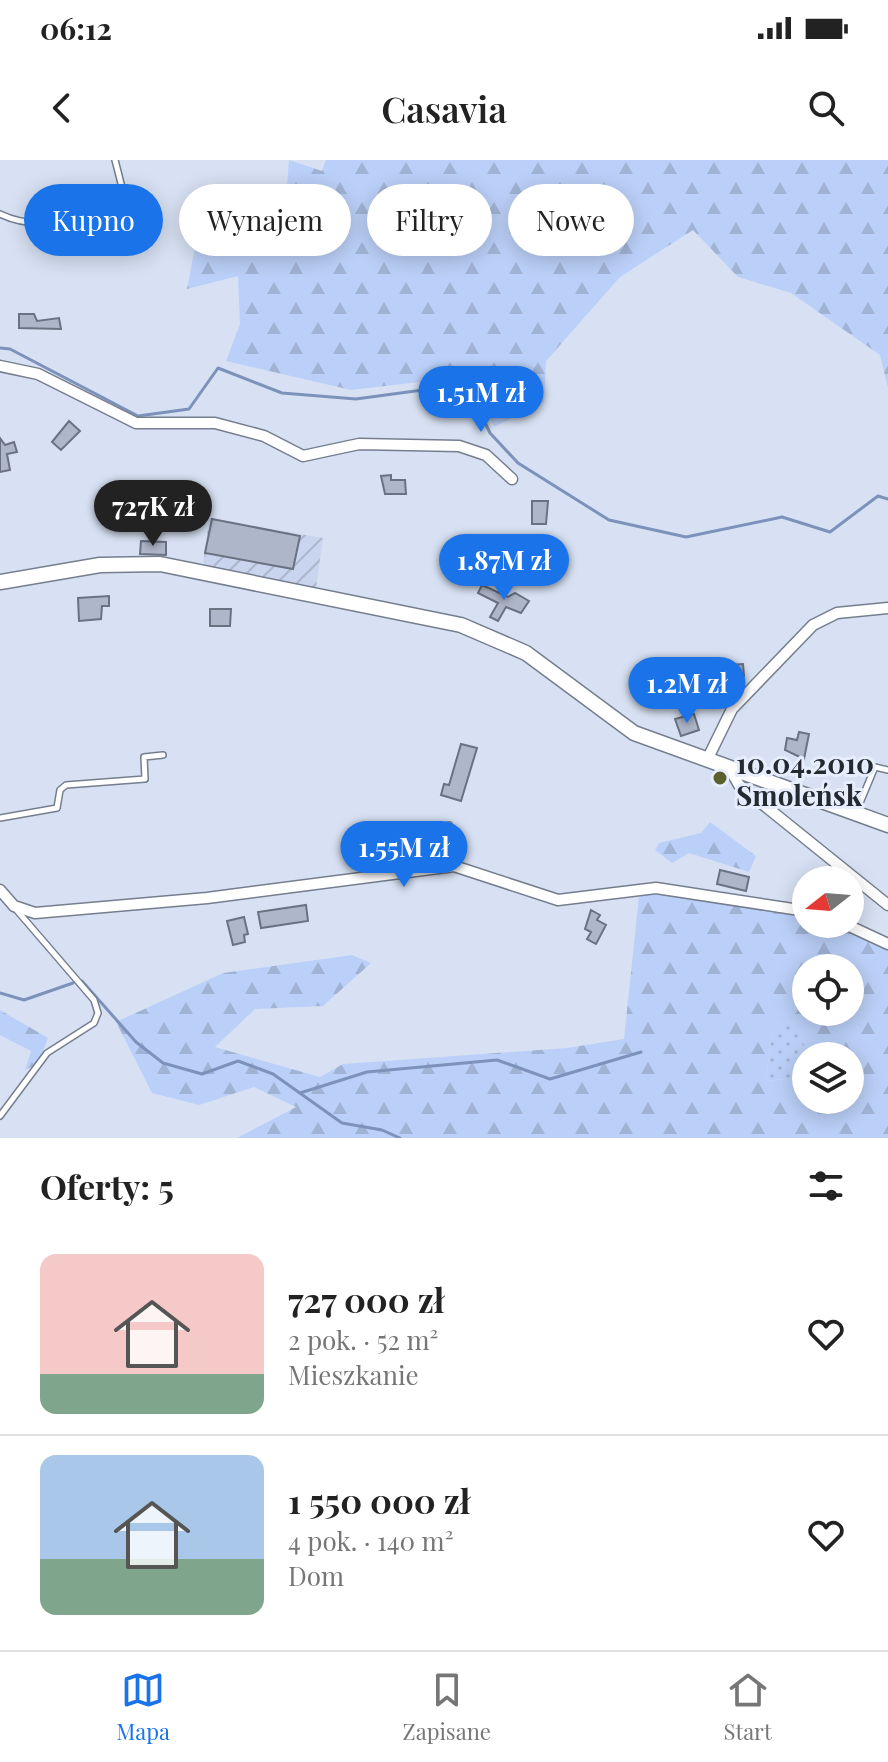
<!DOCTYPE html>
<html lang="pl">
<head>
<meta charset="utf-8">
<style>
	body { margin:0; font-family:"Playfair Display",serif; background:#f6f6f6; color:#222; height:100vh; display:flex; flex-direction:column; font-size:30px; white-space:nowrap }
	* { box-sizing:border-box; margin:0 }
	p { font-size:26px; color:#767676 }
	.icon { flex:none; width:44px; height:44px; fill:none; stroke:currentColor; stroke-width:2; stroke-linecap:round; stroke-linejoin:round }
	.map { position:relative; height:978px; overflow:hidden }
	.details { display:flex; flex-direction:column; background:#fff; flex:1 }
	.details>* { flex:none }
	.hud { position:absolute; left:24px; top:24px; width:840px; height:72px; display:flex; gap:16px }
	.needle { width:52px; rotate:253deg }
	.fabs { position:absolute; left:792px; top:706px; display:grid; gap:16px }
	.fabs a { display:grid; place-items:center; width:72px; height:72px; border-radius:50%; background:#fff; box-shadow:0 4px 20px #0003; font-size:40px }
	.price { position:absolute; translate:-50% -68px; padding:0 18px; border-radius:28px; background:#1a73e8; color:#fff; font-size:26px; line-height:52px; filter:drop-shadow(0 2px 4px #0008) }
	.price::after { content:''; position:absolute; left:50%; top:48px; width:24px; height:18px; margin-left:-12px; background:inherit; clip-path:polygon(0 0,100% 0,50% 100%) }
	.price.on { background:#222; color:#fff }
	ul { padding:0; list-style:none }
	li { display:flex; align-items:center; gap:24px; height:200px; padding:0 40px }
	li+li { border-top:2px solid #e0e0e0 }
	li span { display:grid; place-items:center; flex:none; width:224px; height:160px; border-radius:16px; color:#555 }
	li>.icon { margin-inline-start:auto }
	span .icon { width:96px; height:96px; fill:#fffc; stroke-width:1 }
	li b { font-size:34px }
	h2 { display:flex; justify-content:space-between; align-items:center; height:96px; padding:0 40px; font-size:34px }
	.tag { padding:0 28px; border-radius:36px; background:#fff; box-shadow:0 4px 20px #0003; font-size:28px; line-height:72px }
	.tag.on { background:#1a73e8; color:#fff }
	.status { display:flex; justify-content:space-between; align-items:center; height:56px; padding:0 40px; background:#fff; direction:ltr }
	.status svg { height:22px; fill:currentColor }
	header { display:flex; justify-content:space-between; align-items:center; height:104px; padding:0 40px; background:#fff; font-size:36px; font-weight:600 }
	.menu { display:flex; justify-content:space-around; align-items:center; height:112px; border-top:2px solid #e0e0e0; background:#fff; font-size:22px; color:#767676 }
	.menu a { display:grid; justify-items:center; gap:4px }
	.menu .on { color:#1a73e8 }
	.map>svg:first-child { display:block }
	.industrial { fill:url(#industrial-furrows) }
	.grass { fill:url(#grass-dots) }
	.forest { fill:url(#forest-firs); fill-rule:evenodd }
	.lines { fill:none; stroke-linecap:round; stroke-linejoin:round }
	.stream { stroke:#7c92bb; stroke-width:3 }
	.building { fill:#aeb7c9; stroke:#6a7282; stroke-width:2 }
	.lane-casing { stroke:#757e8e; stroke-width:8 }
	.street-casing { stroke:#757e8e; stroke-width:13 }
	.secondary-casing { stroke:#757e8e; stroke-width:17 }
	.lane { stroke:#fff; stroke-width:5 }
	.street { stroke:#fff; stroke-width:10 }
	.secondary { stroke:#fff; stroke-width:14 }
	.poi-dot { fill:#5c602e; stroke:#e6eefd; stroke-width:3 }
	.labels { text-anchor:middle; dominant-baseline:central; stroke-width:6; stroke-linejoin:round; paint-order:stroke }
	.poi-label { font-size:28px; font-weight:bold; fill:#252930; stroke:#e6eefd; text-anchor:start }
</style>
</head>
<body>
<div class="status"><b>06:12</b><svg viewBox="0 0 49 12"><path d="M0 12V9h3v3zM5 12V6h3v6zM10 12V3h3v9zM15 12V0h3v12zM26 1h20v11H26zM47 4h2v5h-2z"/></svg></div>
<header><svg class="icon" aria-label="back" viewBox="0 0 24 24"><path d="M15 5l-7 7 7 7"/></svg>Casavia<svg class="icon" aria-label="search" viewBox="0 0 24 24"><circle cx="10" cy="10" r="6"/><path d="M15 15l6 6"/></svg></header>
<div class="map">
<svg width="888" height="978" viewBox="0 0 888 978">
	<defs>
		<pattern id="industrial-furrows" width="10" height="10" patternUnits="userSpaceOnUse" patternTransform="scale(2)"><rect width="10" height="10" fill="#c9d5ee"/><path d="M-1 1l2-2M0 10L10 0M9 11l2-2" fill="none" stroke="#acb7cc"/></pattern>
		<pattern id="grass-dots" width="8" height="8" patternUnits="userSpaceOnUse" patternTransform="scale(2)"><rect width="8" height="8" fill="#bbd0f8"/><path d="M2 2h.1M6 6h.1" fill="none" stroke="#a1b3d5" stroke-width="1.8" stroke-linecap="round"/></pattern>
		<pattern id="forest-firs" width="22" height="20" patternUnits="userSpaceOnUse" patternTransform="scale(2)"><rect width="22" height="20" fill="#bbd0f8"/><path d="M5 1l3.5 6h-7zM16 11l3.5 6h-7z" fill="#a1b3d5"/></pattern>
	</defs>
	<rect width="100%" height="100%" fill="#d7e1f3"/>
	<path class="industrial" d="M209 358 323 378 316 428 203 405Z"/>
	<path class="grass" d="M781 861 795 864 845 896H806V917L766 921 772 871Z"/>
	<path class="forest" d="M289 0 322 11 326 0H888V228L880 195 791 133 738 117 693 70 620 117 546 201 544 242 494 267 471 216 351 230 226 201 240 164 238 116 187 129 197 77 266 59 265 26 286 38Z
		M710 662 756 696 749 712 689 693 672 703 655 690 659 683 701 673Z
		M657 731 806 755V764H838L888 785V978H237L296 947 254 927 199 945 152 933 116 862 223 813 352 795 371 803 323 846 255 849 215 887 320 917 343 904 567 888 624 879 639 736ZM806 808H850V852H806ZM781 861 795 865 808 894 850 896V940H806V917L766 921 772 871Z
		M0 850 48 878 38 904 25 910 31 891 0 875Z"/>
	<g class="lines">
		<path class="stream" d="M0 188 10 189 138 256 189 249 218 208 282 233 356 239 467 224 490 273 518 303 609 360 686 377 782 357 830 372 878 336 888 339
			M82 821 136 882 163 903 202 914 238 901 273 914 342 963 382 970 400 978
			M0 833 24 840 73 823
			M300 933 367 912 497 900 550 919 641 892"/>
	</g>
	<path class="building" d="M19 154H34L37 161 59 158 61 169 19 168Z
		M69 261 80 271 61 290 52 282Z
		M0 278 5 285 14 282 17 292 7 294 10 310 0 312Z
		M391 315V320H405L406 334H385L381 316Z
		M532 341H548L546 364H532Z
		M212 359 300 376 293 409 205 393Z
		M141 381 166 382V395L140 394Z
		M482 425 508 437 515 433 529 441 521 453 506 447 498 461 490 457 498 443 478 433Z
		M109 436V446H102L101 459 79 461 78 438Z
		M210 449H231L230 466H210Z
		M743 504 744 516 712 520 711 506Z
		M694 554 699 570 681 576 675 559Z
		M799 572 809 574 804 599 785 590 787 578 797 580Z
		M461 584 477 588 461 641 441 635 444 624 449 625Z
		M720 710 749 717 746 731 717 724Z
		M306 745 308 761 261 768 258 752Z
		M591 750 600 755 597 760 606 765 596 784 587 779 591 772 585 769Z
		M244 757 248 774 244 775 245 782 233 785 227 761Z"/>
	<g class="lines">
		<g class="lane-casing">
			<path id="lane" d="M115 0 126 43
				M0 54C48 77 101 52 147 36
				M857 650 875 607 888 610
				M0 658 57 648 60 630 66 625 145 619 144 597 163 595
				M449 665 450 706
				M0 956 47 893 94 863 98 853 94 840 14 747"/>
		</g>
		<g class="street-casing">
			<path id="street" d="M0 206 38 214 136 263H215L264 276 303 296 359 284 459 286 486 295 512 319
				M707 600 732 549 813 465 837 453 888 448
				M730 609 739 625 888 745
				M0 730 14 746 35 753 207 738 454 706 558 740 656 728 806 751
				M845 764 888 784"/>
		</g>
		<g class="secondary-casing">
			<path id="secondary" d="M0 422 100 405 160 404 461 465 526 493 634 573 888 665"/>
		</g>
		<use href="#lane" class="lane"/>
		<use href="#street" class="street"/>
		<use href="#secondary" class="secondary"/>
	</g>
	<circle class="poi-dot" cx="720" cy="618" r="8"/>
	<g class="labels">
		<g class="poi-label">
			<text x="736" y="602">10.04.2010<tspan x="736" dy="32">Smoleńsk</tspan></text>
		</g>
	</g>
</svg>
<div class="fabs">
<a><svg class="needle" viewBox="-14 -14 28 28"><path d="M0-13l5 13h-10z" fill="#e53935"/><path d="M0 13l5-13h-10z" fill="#767676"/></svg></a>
<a><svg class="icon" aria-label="locate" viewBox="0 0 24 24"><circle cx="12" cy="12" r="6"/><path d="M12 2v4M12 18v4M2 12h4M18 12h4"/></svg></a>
<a><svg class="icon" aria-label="layers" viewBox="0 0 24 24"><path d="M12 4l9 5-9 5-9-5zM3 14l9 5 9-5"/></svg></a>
</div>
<b class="price" style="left:481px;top:274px">1.51M zł</b>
<b class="price on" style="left:153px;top:388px">727K zł</b>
<b class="price" style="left:504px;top:442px">1.87M zł</b>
<b class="price" style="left:687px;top:565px">1.2M zł</b>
<b class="price" style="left:404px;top:729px">1.55M zł</b>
<div class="hud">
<a class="tag on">Kupno</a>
<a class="tag">Wynajem</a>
<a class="tag">Filtry</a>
<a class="tag">Nowe</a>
</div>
</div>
<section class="details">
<h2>Oferty: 5<svg class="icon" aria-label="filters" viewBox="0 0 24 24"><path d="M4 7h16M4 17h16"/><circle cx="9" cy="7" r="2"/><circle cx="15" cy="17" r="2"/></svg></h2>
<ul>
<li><span style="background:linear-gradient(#f6c9c9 75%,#7fa58c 0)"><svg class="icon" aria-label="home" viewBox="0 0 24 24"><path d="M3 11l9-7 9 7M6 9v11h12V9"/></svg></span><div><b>727 000 zł</b><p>2 pok. · 52 m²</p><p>Mieszkanie</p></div><svg class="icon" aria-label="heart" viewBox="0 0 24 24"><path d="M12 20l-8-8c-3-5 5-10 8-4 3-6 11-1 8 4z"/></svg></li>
<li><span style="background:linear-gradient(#a9c7e8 65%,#7fa58c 0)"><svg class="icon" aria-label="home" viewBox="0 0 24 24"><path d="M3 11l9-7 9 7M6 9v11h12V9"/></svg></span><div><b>1 550 000 zł</b><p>4 pok. · 140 m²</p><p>Dom</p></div><svg class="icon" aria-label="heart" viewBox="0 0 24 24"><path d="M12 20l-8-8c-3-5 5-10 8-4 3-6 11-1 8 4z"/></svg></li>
</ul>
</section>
<nav class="menu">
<a class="on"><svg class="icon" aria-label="map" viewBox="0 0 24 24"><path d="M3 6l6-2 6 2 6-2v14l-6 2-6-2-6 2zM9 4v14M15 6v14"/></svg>Mapa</a>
<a><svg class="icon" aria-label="saved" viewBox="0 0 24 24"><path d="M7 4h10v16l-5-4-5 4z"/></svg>Zapisane</a>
<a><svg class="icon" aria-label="home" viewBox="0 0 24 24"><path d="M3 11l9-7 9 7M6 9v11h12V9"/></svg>Start</a>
</nav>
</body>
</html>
